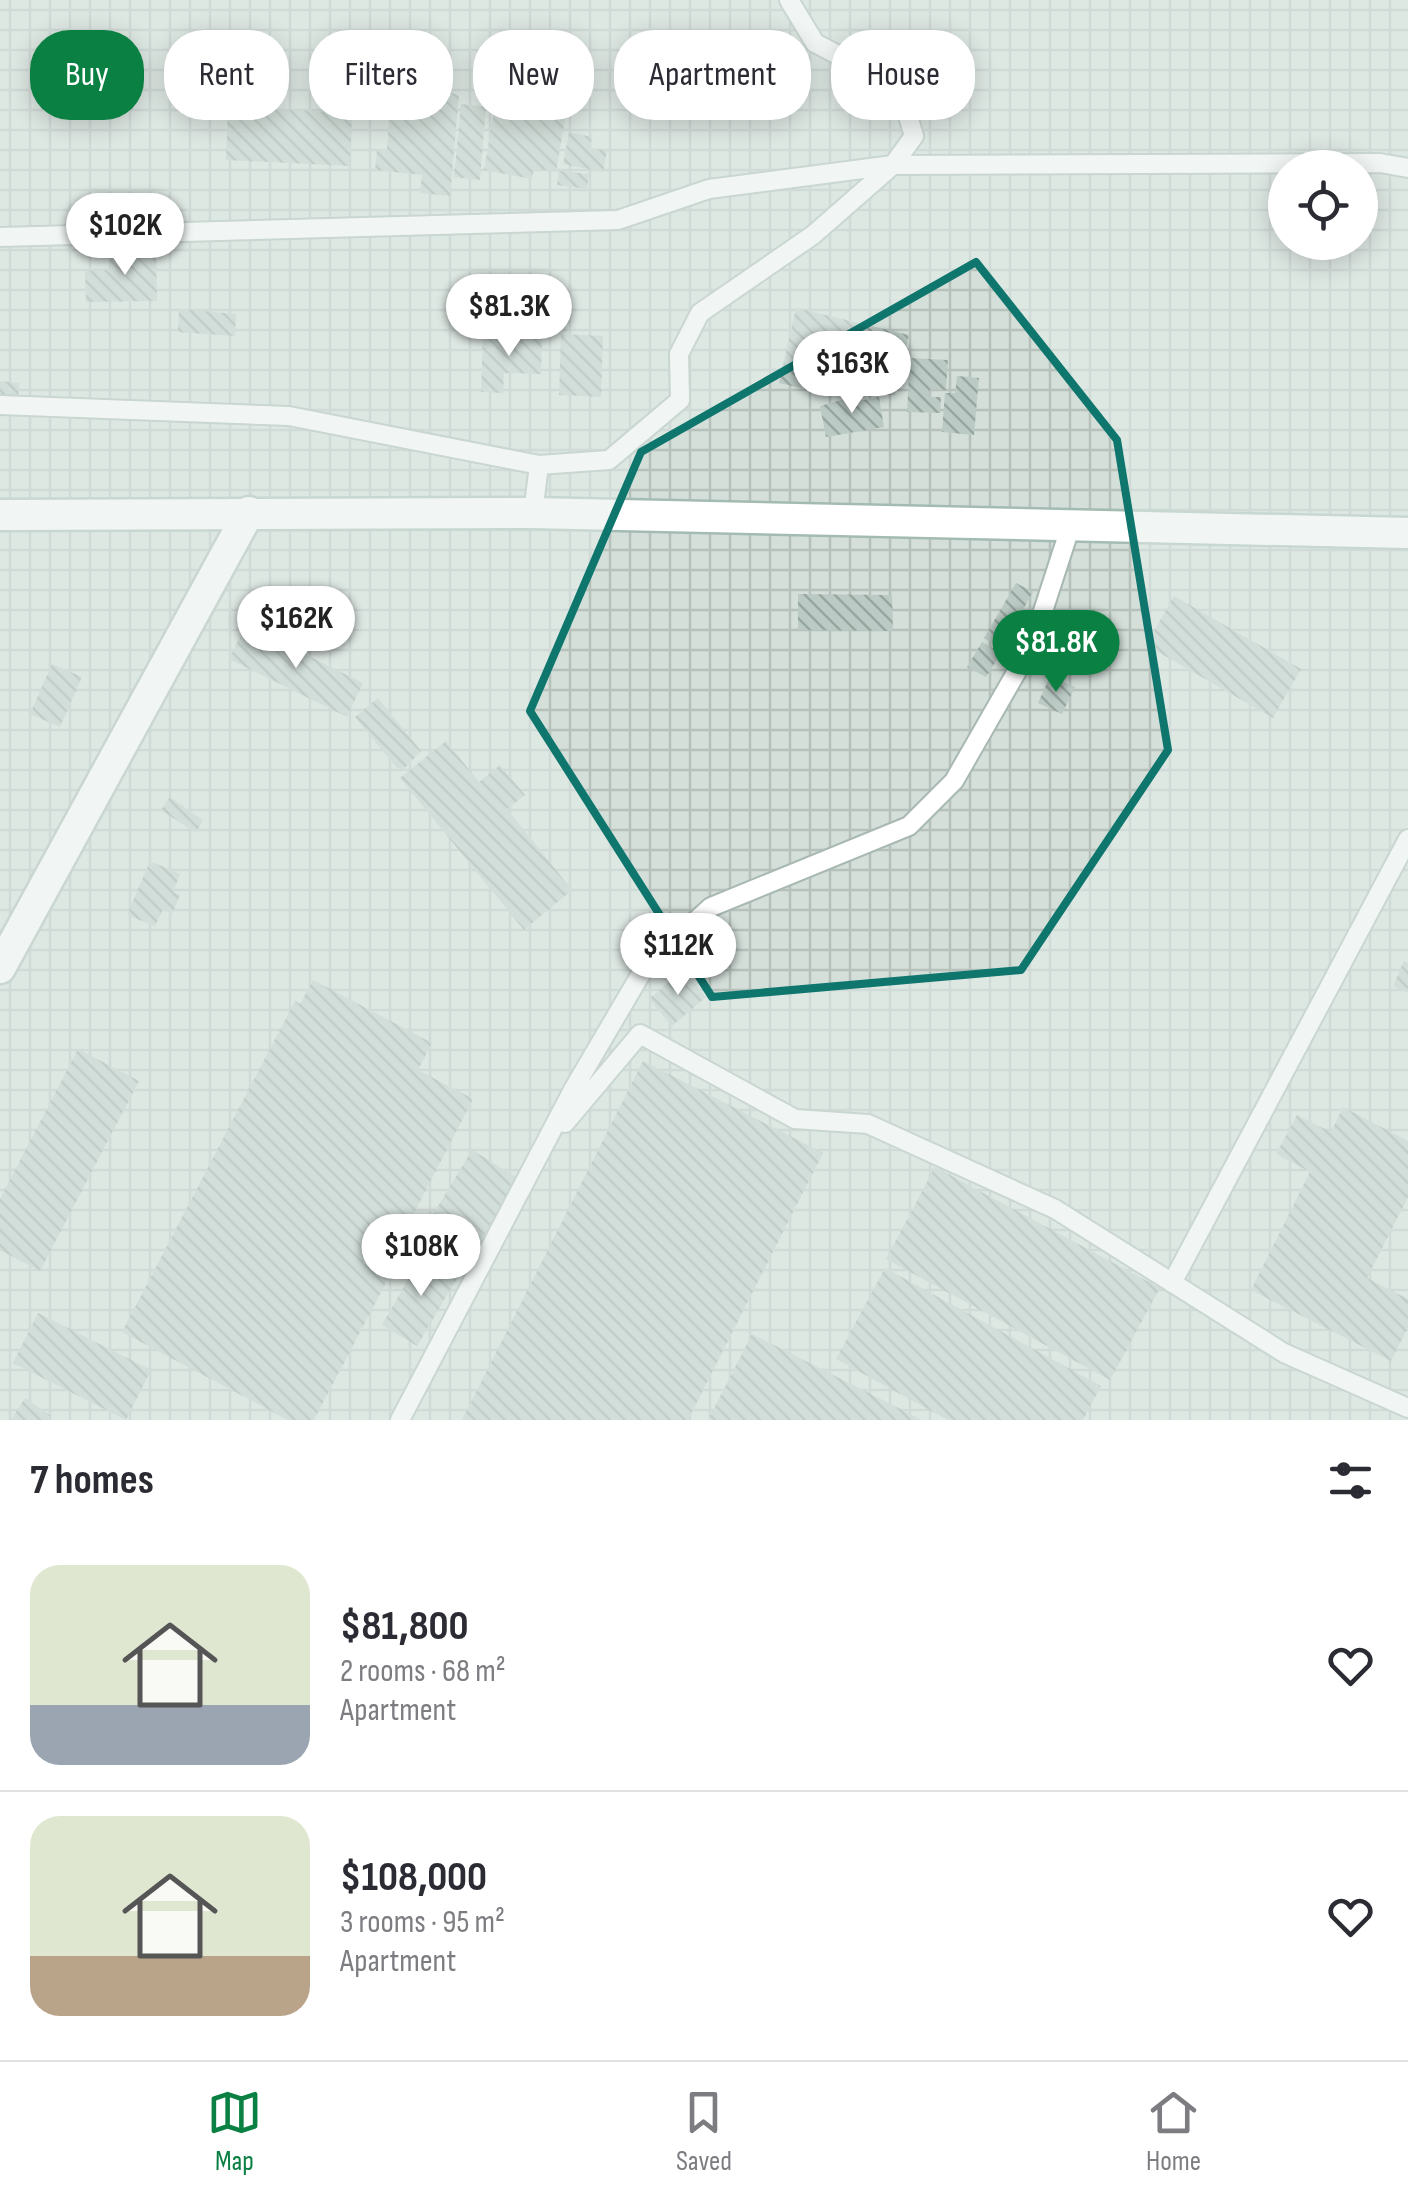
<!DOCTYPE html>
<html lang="en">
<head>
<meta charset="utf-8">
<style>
	body { margin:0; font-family:"Sofia Sans Condensed",sans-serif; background:#f2f2f3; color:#2b2b33; height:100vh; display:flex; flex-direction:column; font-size:38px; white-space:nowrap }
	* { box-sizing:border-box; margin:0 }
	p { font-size:32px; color:#7c7c81 }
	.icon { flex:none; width:55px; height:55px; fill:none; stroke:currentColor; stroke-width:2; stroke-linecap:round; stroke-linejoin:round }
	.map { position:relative; height:1420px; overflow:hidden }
	.panel { display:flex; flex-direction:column; background:#fff; flex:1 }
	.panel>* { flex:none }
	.hud { position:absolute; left:30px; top:30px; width:1350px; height:90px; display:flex; gap:20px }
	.fabs { position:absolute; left:1268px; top:150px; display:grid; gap:20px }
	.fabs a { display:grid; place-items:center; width:110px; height:110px; border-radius:50%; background:#fff; box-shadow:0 5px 25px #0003; font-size:50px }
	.price { position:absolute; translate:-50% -85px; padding:0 22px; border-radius:35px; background:#fff; color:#222; font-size:32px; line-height:65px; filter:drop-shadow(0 2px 5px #0008) }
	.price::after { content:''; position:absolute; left:50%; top:60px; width:30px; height:22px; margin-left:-15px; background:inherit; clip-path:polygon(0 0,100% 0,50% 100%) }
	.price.selected { background:#0b8043; color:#fff }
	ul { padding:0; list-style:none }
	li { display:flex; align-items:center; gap:30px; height:250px; padding:0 30px }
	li+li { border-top:2px solid #e1e1e2 }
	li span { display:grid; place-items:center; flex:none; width:280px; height:200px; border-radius:30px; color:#555 }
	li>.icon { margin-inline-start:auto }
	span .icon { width:120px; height:120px; fill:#fffc; stroke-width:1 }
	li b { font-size:42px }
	h2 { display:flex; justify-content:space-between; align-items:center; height:120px; padding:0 30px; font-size:42px }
	.pill { padding:0 35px; border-radius:40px; background:#fff; box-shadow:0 5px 25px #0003; font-size:35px; line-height:90px }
	.pill.selected { background:#0b8043; color:#fff }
	.tabs { display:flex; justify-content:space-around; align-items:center; height:140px; border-top:2px solid #e1e1e2; background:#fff; font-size:28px; color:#7c7c81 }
	.tabs a { display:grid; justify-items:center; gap:5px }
	.tabs .selected { color:#0b8043 }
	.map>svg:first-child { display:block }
	.industrial { fill:url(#industrial-grid); fill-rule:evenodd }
	.building { fill:url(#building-back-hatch) }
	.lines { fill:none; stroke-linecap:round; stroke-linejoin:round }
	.lane-casing { stroke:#a8b8b2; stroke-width:22 }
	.street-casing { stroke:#a8b8b2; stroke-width:35 }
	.secondary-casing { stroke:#a4bbb3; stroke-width:35 }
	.lane { stroke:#fff; stroke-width:18 }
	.street { stroke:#fff; stroke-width:30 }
	.secondary { stroke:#fff; stroke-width:30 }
	.marked { fill:none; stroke:#0f766e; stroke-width:8; stroke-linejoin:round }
</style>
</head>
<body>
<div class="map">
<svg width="1408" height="1420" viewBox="0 0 1408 1420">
	<defs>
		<pattern id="industrial-grid" width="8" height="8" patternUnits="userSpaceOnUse" patternTransform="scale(2.5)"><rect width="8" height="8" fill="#d4dfda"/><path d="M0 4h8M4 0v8" fill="none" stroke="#b6c1bc"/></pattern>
		<pattern id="building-back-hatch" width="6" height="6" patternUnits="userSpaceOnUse" patternTransform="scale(2.5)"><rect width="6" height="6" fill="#bbcac4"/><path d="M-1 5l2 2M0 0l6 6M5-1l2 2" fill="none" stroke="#98a6a0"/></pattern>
	</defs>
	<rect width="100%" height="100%" fill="#e6efeb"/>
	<path class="industrial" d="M0 0H1408V1420H0ZM1285 168H1360V242H1285Z"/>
	<path class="building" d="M393 73 411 74 459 96 450 196 420 193 422 175 375 170 377 149H387Z
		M496 100 566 113 556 172 534 168 532 179 484 170Z
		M461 104 486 107 480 180 454 177Z
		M228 107 352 113 350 166 226 160Z
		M569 132 592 137 590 148 607 151 603 172 563 164Z
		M559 171 589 174 587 189 557 185Z
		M156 250 157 301 86 302 85 271 110 270V251Z
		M466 281 483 283 481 300 510 304 508 317 447 310 448 298 464 300Z
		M796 308 909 335 895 395 827 394 779 383Z
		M179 309 236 314 235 336 178 332Z
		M483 334 542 336 541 374 504 373 503 393 481 392Z
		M561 334 603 336 601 397 559 395Z
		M910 358 948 360 946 390 930 389 929 397H941L940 413 907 412Z
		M957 376 979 378 974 435 942 432 945 393H955Z
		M0 381 19 383 18 404 0 403Z
		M852 397 853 402 879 397 884 427 826 437 820 406Z
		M1016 583 1033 592 1001 648 984 638Z
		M798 594 892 595 893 631 798 630Z
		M1174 596 1301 669 1273 718 1146 645Z
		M246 625 363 683 347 717 229 659Z
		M982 642 1001 653 986 677 967 667Z
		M52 664 82 677 60 727 30 714Z
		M1050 676 1075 687 1062 714 1038 703Z
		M378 698 421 751 403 770 397 768 355 717Z
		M446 741 479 782 500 765 525 795 507 809 572 890 524 930 400 778Z
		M170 797 203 820 196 833 161 810Z
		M150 861 180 874 173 892 180 895 172 914 163 910 155 926 127 915Z
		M1404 961 1408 963V993L1393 986Z
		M683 970 706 997 672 1026 649 999Z
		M313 980 432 1043 418 1070 473 1099 396 1248 376 1238 363 1263 389 1277 314 1420H288L122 1332 295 1001 300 1004Z
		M78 1049 139 1081 40 1271 0 1250V1199Z
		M643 1061 823 1153 688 1420H462Z
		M1343 1107 1408 1141V1197L1367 1278 1408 1299V1327L1391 1361 1251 1290 1310 1172 1276 1154 1297 1115 1331 1132Z
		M472 1150 518 1178 466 1265 420 1236Z
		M935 1167 1160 1288 1110 1380 886 1259Z
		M424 1252 460 1273 417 1346 382 1325Z
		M885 1268 1101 1386 1083 1420H948L836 1359Z
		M38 1313 151 1370 126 1420 13 1363Z
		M752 1334 922 1420H708Z
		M25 1398 51 1416 48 1420H11Z"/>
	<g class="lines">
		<g class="lane-casing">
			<path id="lane" d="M0 237 618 220 709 189 893 165 1380 163 1408 168
				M0 405 289 416 539 465 609 460 680 400 679 354 700 313 813 235 893 165 914 136 904 103 840 56 815 43 789 0
				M533 513 539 465
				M565 1123 640 1034 795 1119 868 1124 1055 1209 1284 1353 1408 1408
				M1172 1283 1408 839
				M400 1420 574 1088 645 967 711 907 909 826 954 781 1032 645 1070 528"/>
		</g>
		<g class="street-casing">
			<path id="street" d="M0 968 249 512"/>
		</g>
		<g class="secondary-casing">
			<path id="secondary" d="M0 515 533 513 1408 533"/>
		</g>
		<use href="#lane" class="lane"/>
		<use href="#street" class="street"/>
		<use href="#secondary" class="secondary"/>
	</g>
	<path d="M0 0H1408V1420H0ZM976 262 1117 440 1168 750 1021 970 712 997 530 711 641 452Z" fill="#e6efeb" fill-opacity=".55" fill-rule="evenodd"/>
	<path class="marked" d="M976 262 1117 440 1168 750 1021 970 712 997 530 711 641 452Z"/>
</svg>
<div class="fabs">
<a><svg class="icon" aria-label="locate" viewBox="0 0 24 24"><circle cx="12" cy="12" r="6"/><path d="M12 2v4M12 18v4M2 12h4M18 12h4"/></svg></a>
</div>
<b class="price" style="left:125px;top:278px">$102K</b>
<b class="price" style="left:509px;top:359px">$81.3K</b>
<b class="price" style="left:852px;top:416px">$163K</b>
<b class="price" style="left:296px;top:671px">$162K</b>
<b class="price selected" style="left:1056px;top:695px">$81.8K</b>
<b class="price" style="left:678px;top:998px">$112K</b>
<b class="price" style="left:421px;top:1299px">$108K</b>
<div class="hud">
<a class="pill selected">Buy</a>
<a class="pill">Rent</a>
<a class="pill">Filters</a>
<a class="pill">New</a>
<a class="pill">Apartment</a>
<a class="pill">House</a>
</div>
</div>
<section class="panel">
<h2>7 homes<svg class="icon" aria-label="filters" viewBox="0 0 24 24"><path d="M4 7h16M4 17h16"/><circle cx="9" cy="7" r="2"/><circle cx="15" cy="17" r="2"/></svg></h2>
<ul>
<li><span style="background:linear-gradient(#dfe7d0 70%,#9aa5b1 0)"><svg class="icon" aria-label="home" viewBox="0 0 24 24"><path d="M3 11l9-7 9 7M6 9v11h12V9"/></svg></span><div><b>$81,800</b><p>2 rooms · 68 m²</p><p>Apartment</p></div><svg class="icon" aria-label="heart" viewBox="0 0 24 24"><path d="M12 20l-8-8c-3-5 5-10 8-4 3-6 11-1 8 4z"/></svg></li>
<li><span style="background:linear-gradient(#dfe7d0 70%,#b9a48a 0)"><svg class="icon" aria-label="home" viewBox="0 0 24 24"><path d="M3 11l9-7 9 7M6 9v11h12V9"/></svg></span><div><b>$108,000</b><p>3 rooms · 95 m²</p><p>Apartment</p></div><svg class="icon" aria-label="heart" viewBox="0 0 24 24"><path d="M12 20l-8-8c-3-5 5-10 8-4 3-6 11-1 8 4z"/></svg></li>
</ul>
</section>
<nav class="tabs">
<a class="selected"><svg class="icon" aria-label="map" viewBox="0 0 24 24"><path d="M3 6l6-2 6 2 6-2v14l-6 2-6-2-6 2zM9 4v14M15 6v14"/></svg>Map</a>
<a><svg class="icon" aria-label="saved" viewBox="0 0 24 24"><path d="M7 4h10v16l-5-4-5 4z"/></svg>Saved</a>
<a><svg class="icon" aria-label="home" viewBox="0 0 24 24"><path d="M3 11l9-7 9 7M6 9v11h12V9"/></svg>Home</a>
</nav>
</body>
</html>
